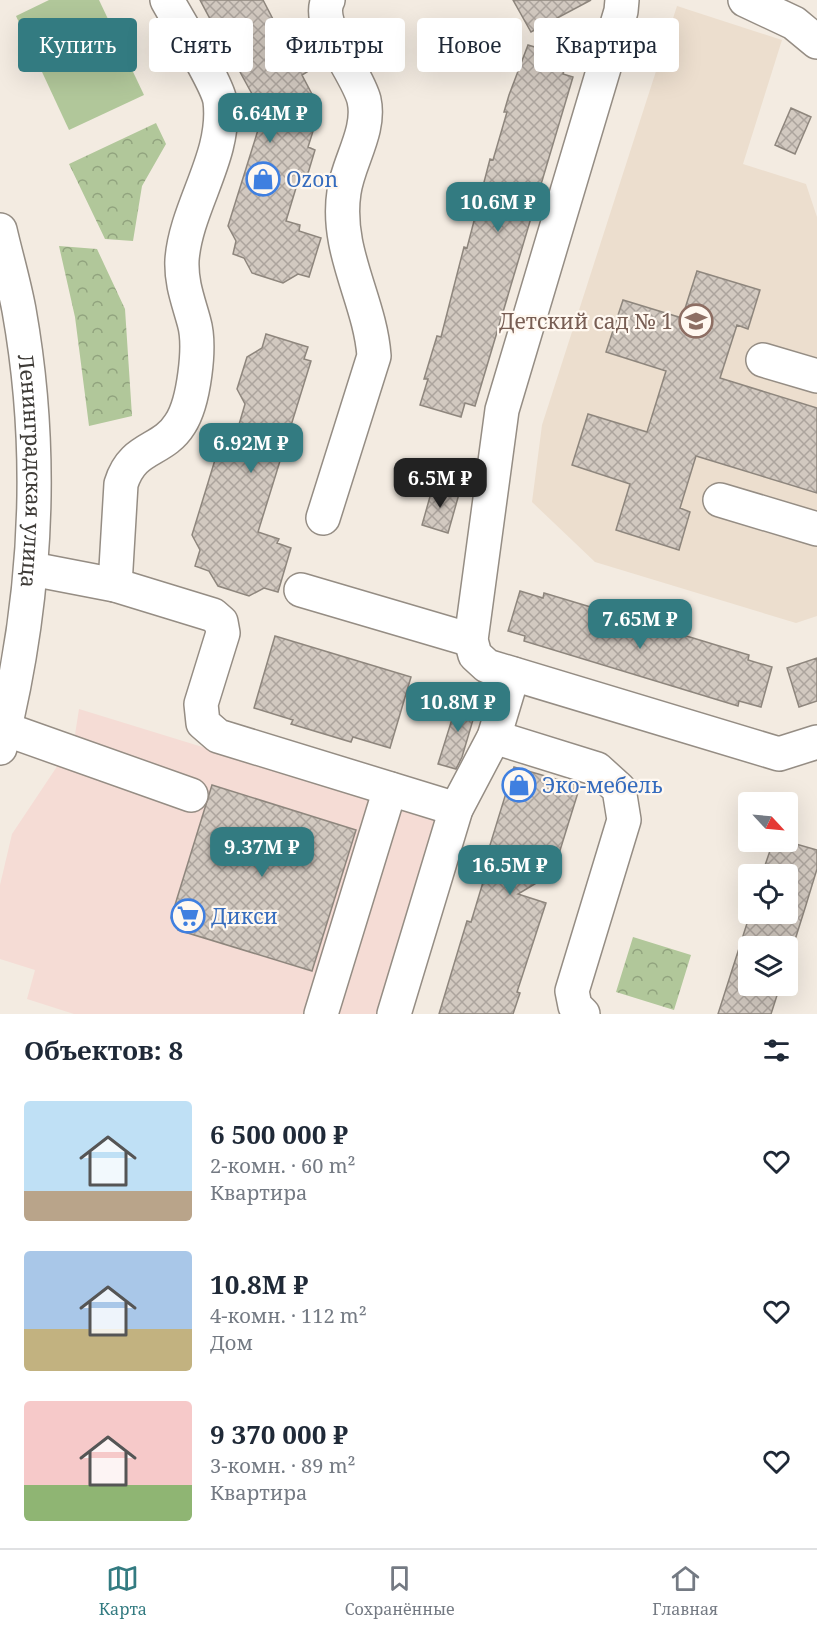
<!DOCTYPE html>
<html lang="ru">
<head>
<meta charset="utf-8">
<style>
	body { margin:0; font-family:"Noto Serif",serif; background:#f6f6f7; color:#1f2937; height:100vh; display:flex; flex-direction:column; font-size:22px; white-space:nowrap }
	* { box-sizing:border-box; margin:0 }
	p { font-size:20px; color:#747a83 }
	.icon { flex:none; width:33px; height:33px; fill:none; stroke:currentColor; stroke-width:2; stroke-linecap:round; stroke-linejoin:round }
	.map { position:relative; height:1014px; overflow:hidden }
	.sheet { display:flex; flex-direction:column; background:#fff; flex:1 }
	.sheet>* { flex:none }
	.hud { position:absolute; left:18px; top:18px; width:782px; height:54px; display:flex; gap:12px }
	.needle { width:39px; rotate:116deg }
	.buttons { position:absolute; left:738px; top:792px; display:grid; gap:12px }
	.buttons a { display:grid; place-items:center; width:60px; height:60px; border-radius:6px; background:#fff; box-shadow:0 6px 24px #0002; font-size:30px }
	.price { position:absolute; translate:-50% -51px; padding:0 14px; border-radius:12px; background:#337b81; color:#fff; font-size:20px; line-height:39px; filter:drop-shadow(0 2px 3px #0008) }
	.price::after { content:''; position:absolute; left:50%; top:36px; width:18px; height:14px; margin-left:-9px; background:inherit; clip-path:polygon(0 0,100% 0,50% 100%) }
	.price.active { background:#222; color:#fff }
	ul { padding:0; list-style:none }
	li { display:flex; align-items:center; gap:18px; height:150px; padding:0 24px }
	li span { display:grid; place-items:center; flex:none; width:168px; height:120px; border-radius:6px; color:#555 }
	li>.icon { margin-inline-start:auto }
	span .icon { width:72px; height:72px; fill:#fffc; stroke-width:1 }
	li b { font-size:26px }
	h2 { display:flex; justify-content:space-between; align-items:center; height:72px; padding:0 24px; font-size:26px }
	.pill { padding:0 21px; border-radius:6px; background:#fff; box-shadow:0 6px 24px #0002; font-size:21px; line-height:54px }
	.pill.active { background:#337b81; color:#fff }
	.tabs { display:flex; justify-content:space-around; align-items:center; height:84px; border-top:2px solid #e0e1e3; background:#fff; font-size:16px; color:#747a83 }
	.tabs a { display:grid; justify-items:center; gap:3px }
	.tabs .active { color:#337b81 }
	.map>svg:first-child { display:block }
	.commercial { fill:#f5dcd5 }
	.built { fill:#ecdece }
	.grass { fill:#b1c79a }
	.park { fill:url(#park-crowns) }
	.building { fill:url(#building-cross-hatch); stroke:#8e867d; stroke-width:1.5 }
	.lines { fill:none; stroke-linecap:round; stroke-linejoin:round }
	.minor-casing { stroke:#958d84; stroke-width:36 }
	.minor { stroke:#fff; stroke-width:33 }
	.labels { text-anchor:middle; dominant-baseline:central; stroke-width:4.5; stroke-linejoin:round; paint-order:stroke }
	.shop-label { font-size:21px; fill:#366cbe; stroke:#fff8f0; text-anchor:start }
	.education-label { font-size:21px; fill:#785e54; stroke:#fff8f0; text-anchor:end }
	.street-label { font-size:21px; fill:#3e3b37; stroke:#fff8f0 }
</style>
</head>
<body>
<div class="map">
<svg width="817" height="1014" viewBox="0 0 817 1014">
	<defs>
		<pattern id="park-crowns" width="20" height="18" patternUnits="userSpaceOnUse" patternTransform="scale(1.5)"><rect width="20" height="18" fill="#b1c79a"/><path d="M2 6a3 3 0 1 1 6 0M12 15a3 3 0 1 1 6 0" fill="none" stroke="#91a37e"/></pattern>
		<pattern id="building-cross-hatch" width="8" height="8" patternUnits="userSpaceOnUse" patternTransform="scale(1.5)"><rect width="8" height="8" fill="#d2c9c0"/><path d="M0 0l8 8M0 8l8-8" fill="none" stroke="#aca49d"/></pattern>
	</defs>
	<rect width="100%" height="100%" fill="#f3ebe1"/>
	<path class="commercial" d="M79 709 440 820 381 1014H74L27 999 35 970 0 959V885L12 834 74 741Z"/>
	<path class="built" d="M677 6 782 40 743 164 806 184 817 217V616L796 623 595 562 532 502 542 425Z"/>
	<path class="grass" d="M49 0H99L144 95 69 130 16 16Z"/>
	<path class="park" d="M156 123 166 144 142 186 133 241 105 239 69 164Z
		M59 246 97 249 125 309 132 416 89 426 75 317Z
		M633 937 691 955 674 1010 616 992Z"/>
	<path class="building" d="M200 0H263L287 46 292 44 307 72 302 75 314 98 307 122 315 125 308 147 315 150 306 180 299 178 286 221 300 225 299 231 321 238 309 277 298 274 283 283 252 273 244 258 233 254 236 241 228 226 263 114 240 72 245 57 234 37 217 32Z
		M513 0H591L531 32Z
		M384 19 396 41 365 58 353 35Z
		M528 45 568 57 563 74 573 77 475 406 465 403 461 417 420 405 428 379H424L437 336 441 337 464 247 467 248 490 159 493 160 507 112H504L509 95Z
		M791 108 811 117 795 154 775 145Z
		M697 271 760 290 748 329 737 325 720 378 817 408V493L696 456 680 508 690 512 679 550 616 530 630 484 572 465 588 414 647 432 666 371 606 352 623 300 682 318Z
		M266 334 308 347 304 359 311 361 258 532 279 539 277 543 291 548 278 592 264 588 249 596 218 586 209 571 195 566 200 550 192 535 222 437 238 428 245 404 237 389 247 357 262 348Z
		M433 486 459 494 448 533 422 525Z
		M520 591 543 598 544 593 624 617 622 622 669 636 670 631 749 655 748 660 772 667 761 707 739 701 738 706 524 641 525 636 508 631Z
		M275 636 411 677 390 748 353 737 351 742 291 724 293 720 254 708Z
		M817 658V701L799 707 787 668Z
		M459 697 478 703 462 757 456 769 438 764Z
		M514 767 580 786 553 873 518 894 546 903 517 992 520 993 513 1014H439L467 921 471 922 487 869 483 868Z
		M212 785 356 830 312 971 178 930 171 918Z
		M773 842H789L817 850V869L806 905 788 962V946H748V986H780L771 1014H718L750 914H788V874H762Z"/>
	<g class="lines">
		<g class="minor-casing">
			<g id="minor">
				<path d="M622 0 621 11 502 410 471 640 475 655 487 666 779 754 817 742"/>
				<path d="M745 0 794 23 817 42"/>
				<path id="s1" d="M0 230C6 256 14 283 19 310 45 456 36 605 0 748"/>
				<path d="M763 360 817 376"/>
				<path d="M720 500 817 529"/>
				<path d="M323 518 374 356C370 300 335 251 344 192 348 162 371 131 364 100 358 74 315 25 328 0"/>
				<path d="M32 569 115 585 213 615 221 622 223 633 201 704 203 723 218 736 456 809"/>
				<path d="M115 585 121 484C133 445 162 453 180 424 194 403 201 346 194 322 188 300 181 283 182 260 186 206 227 156 220 101 217 83 178 20 167 0"/>
				<path d="M301 590 471 640"/>
				<path d="M5 729 191 795"/>
				<path d="M494 737 597 769 619 789 624 820 572 991 575 1006 583 1014"/>
				<path d="M321 1014 390 789"/>
				<path d="M394 1014 456 809 494 737 513 674"/>
			</g>
		</g>
		<use href="#minor" class="minor"/>
	</g>
	<defs>
		<g id="shop-ring" transform="scale(1.725)"><circle r="9.5" fill="#fff8f0" stroke="#3f7fe0" stroke-width="1.5"/><path d="M-5-2.5h2.3a2.7 3.5 0 0 1 5.4 0H5L5.5 6h-11ZM-1.5-2.5h3a1.5 2.3 0 0 0-3 0Z" fill="#3f7fe0"/></g>
		<g id="school-ring" transform="scale(1.725)"><circle r="9.5" fill="#fff8f0" stroke="#8d6e63" stroke-width="1.5"/><path d="M0-5L7-2L0 1L-7-2ZM-4 1L0 2.5L4 1V4Q0 6-4 4Z" fill="#8d6e63"/></g>
		<g id="supermarket-ring" transform="scale(1.725)"><circle r="9.5" fill="#fff8f0" stroke="#3f7fe0" stroke-width="1.5"/><path d="M-6-5.5h2.5l.6 2H6L4.5 2H-2.5L-4.4-4H-6ZM-1.5 3.2a1.3 1.3 0 1 0 .1 0ZM3 3.2a1.3 1.3 0 1 0 .1 0Z" fill="#3f7fe0"/></g>
	</defs>
	<g fill-rule="evenodd">
		<use href="#shop-ring" x="263" y="179"/>
		<use href="#school-ring" x="696" y="321"/>
		<use href="#shop-ring" x="519" y="785"/>
		<use href="#supermarket-ring" x="188" y="916"/>
	</g>
	<g class="labels">
		<g class="shop-label">
			<text x="286" y="179">Ozon</text>
			<text x="542" y="785">Эко-мебель</text>
			<text x="211" y="916">Дикси</text>
		</g>
		<g class="education-label">
			<text x="673" y="321">Детский сад № 1</text>
		</g>
		<g class="street-label">
			<text stroke="none"><textPath href="#s1" startOffset="244">Ленинградская улица</textPath></text>
		</g>
	</g>
</svg>
<div class="buttons">
<a><svg class="needle" viewBox="-14 -14 28 28"><path d="M0-13l5 13h-10z" fill="#e53935"/><path d="M0 13l5-13h-10z" fill="#747a83"/></svg></a>
<a><svg class="icon" aria-label="locate" viewBox="0 0 24 24"><circle cx="12" cy="12" r="6"/><path d="M12 2v4M12 18v4M2 12h4M18 12h4"/></svg></a>
<a><svg class="icon" aria-label="layers" viewBox="0 0 24 24"><path d="M12 4l9 5-9 5-9-5zM3 14l9 5 9-5"/></svg></a>
</div>
<b class="price" style="left:270px;top:144px">6.64M ₽</b>
<b class="price" style="left:498px;top:233px">10.6M ₽</b>
<b class="price" style="left:251px;top:474px">6.92M ₽</b>
<b class="price active" style="left:440px;top:509px">6.5M ₽</b>
<b class="price" style="left:640px;top:650px">7.65M ₽</b>
<b class="price" style="left:458px;top:733px">10.8M ₽</b>
<b class="price" style="left:262px;top:878px">9.37M ₽</b>
<b class="price" style="left:510px;top:896px">16.5M ₽</b>
<div class="hud">
<a class="pill active">Купить</a>
<a class="pill">Снять</a>
<a class="pill">Фильтры</a>
<a class="pill">Новое</a>
<a class="pill">Квартира</a>
</div>
</div>
<section class="sheet">
<h2>Объектов: 8<svg class="icon" aria-label="filters" viewBox="0 0 24 24"><path d="M4 7h16M4 17h16"/><circle cx="9" cy="7" r="2"/><circle cx="15" cy="17" r="2"/></svg></h2>
<ul>
<li><span style="background:linear-gradient(#bfe0f5 75%,#b9a48a 0)"><svg class="icon" aria-label="home" viewBox="0 0 24 24"><path d="M3 11l9-7 9 7M6 9v11h12V9"/></svg></span><div><b>6 500 000 ₽</b><p>2-комн. · 60 m²</p><p>Квартира</p></div><svg class="icon" aria-label="heart" viewBox="0 0 24 24"><path d="M12 20l-8-8c-3-5 5-10 8-4 3-6 11-1 8 4z"/></svg></li>
<li><span style="background:linear-gradient(#a9c7e8 65%,#c2b280 0)"><svg class="icon" aria-label="home" viewBox="0 0 24 24"><path d="M3 11l9-7 9 7M6 9v11h12V9"/></svg></span><div><b>10.8M ₽</b><p>4-комн. · 112 m²</p><p>Дом</p></div><svg class="icon" aria-label="heart" viewBox="0 0 24 24"><path d="M12 20l-8-8c-3-5 5-10 8-4 3-6 11-1 8 4z"/></svg></li>
<li><span style="background:linear-gradient(#f6c9c9 70%,#8fb573 0)"><svg class="icon" aria-label="home" viewBox="0 0 24 24"><path d="M3 11l9-7 9 7M6 9v11h12V9"/></svg></span><div><b>9 370 000 ₽</b><p>3-комн. · 89 m²</p><p>Квартира</p></div><svg class="icon" aria-label="heart" viewBox="0 0 24 24"><path d="M12 20l-8-8c-3-5 5-10 8-4 3-6 11-1 8 4z"/></svg></li>
</ul>
</section>
<nav class="tabs">
<a class="active"><svg class="icon" aria-label="map" viewBox="0 0 24 24"><path d="M3 6l6-2 6 2 6-2v14l-6 2-6-2-6 2zM9 4v14M15 6v14"/></svg>Карта</a>
<a><svg class="icon" aria-label="saved" viewBox="0 0 24 24"><path d="M7 4h10v16l-5-4-5 4z"/></svg>Сохранённые</a>
<a><svg class="icon" aria-label="home" viewBox="0 0 24 24"><path d="M3 11l9-7 9 7M6 9v11h12V9"/></svg>Главная</a>
</nav>
</body>
</html>
